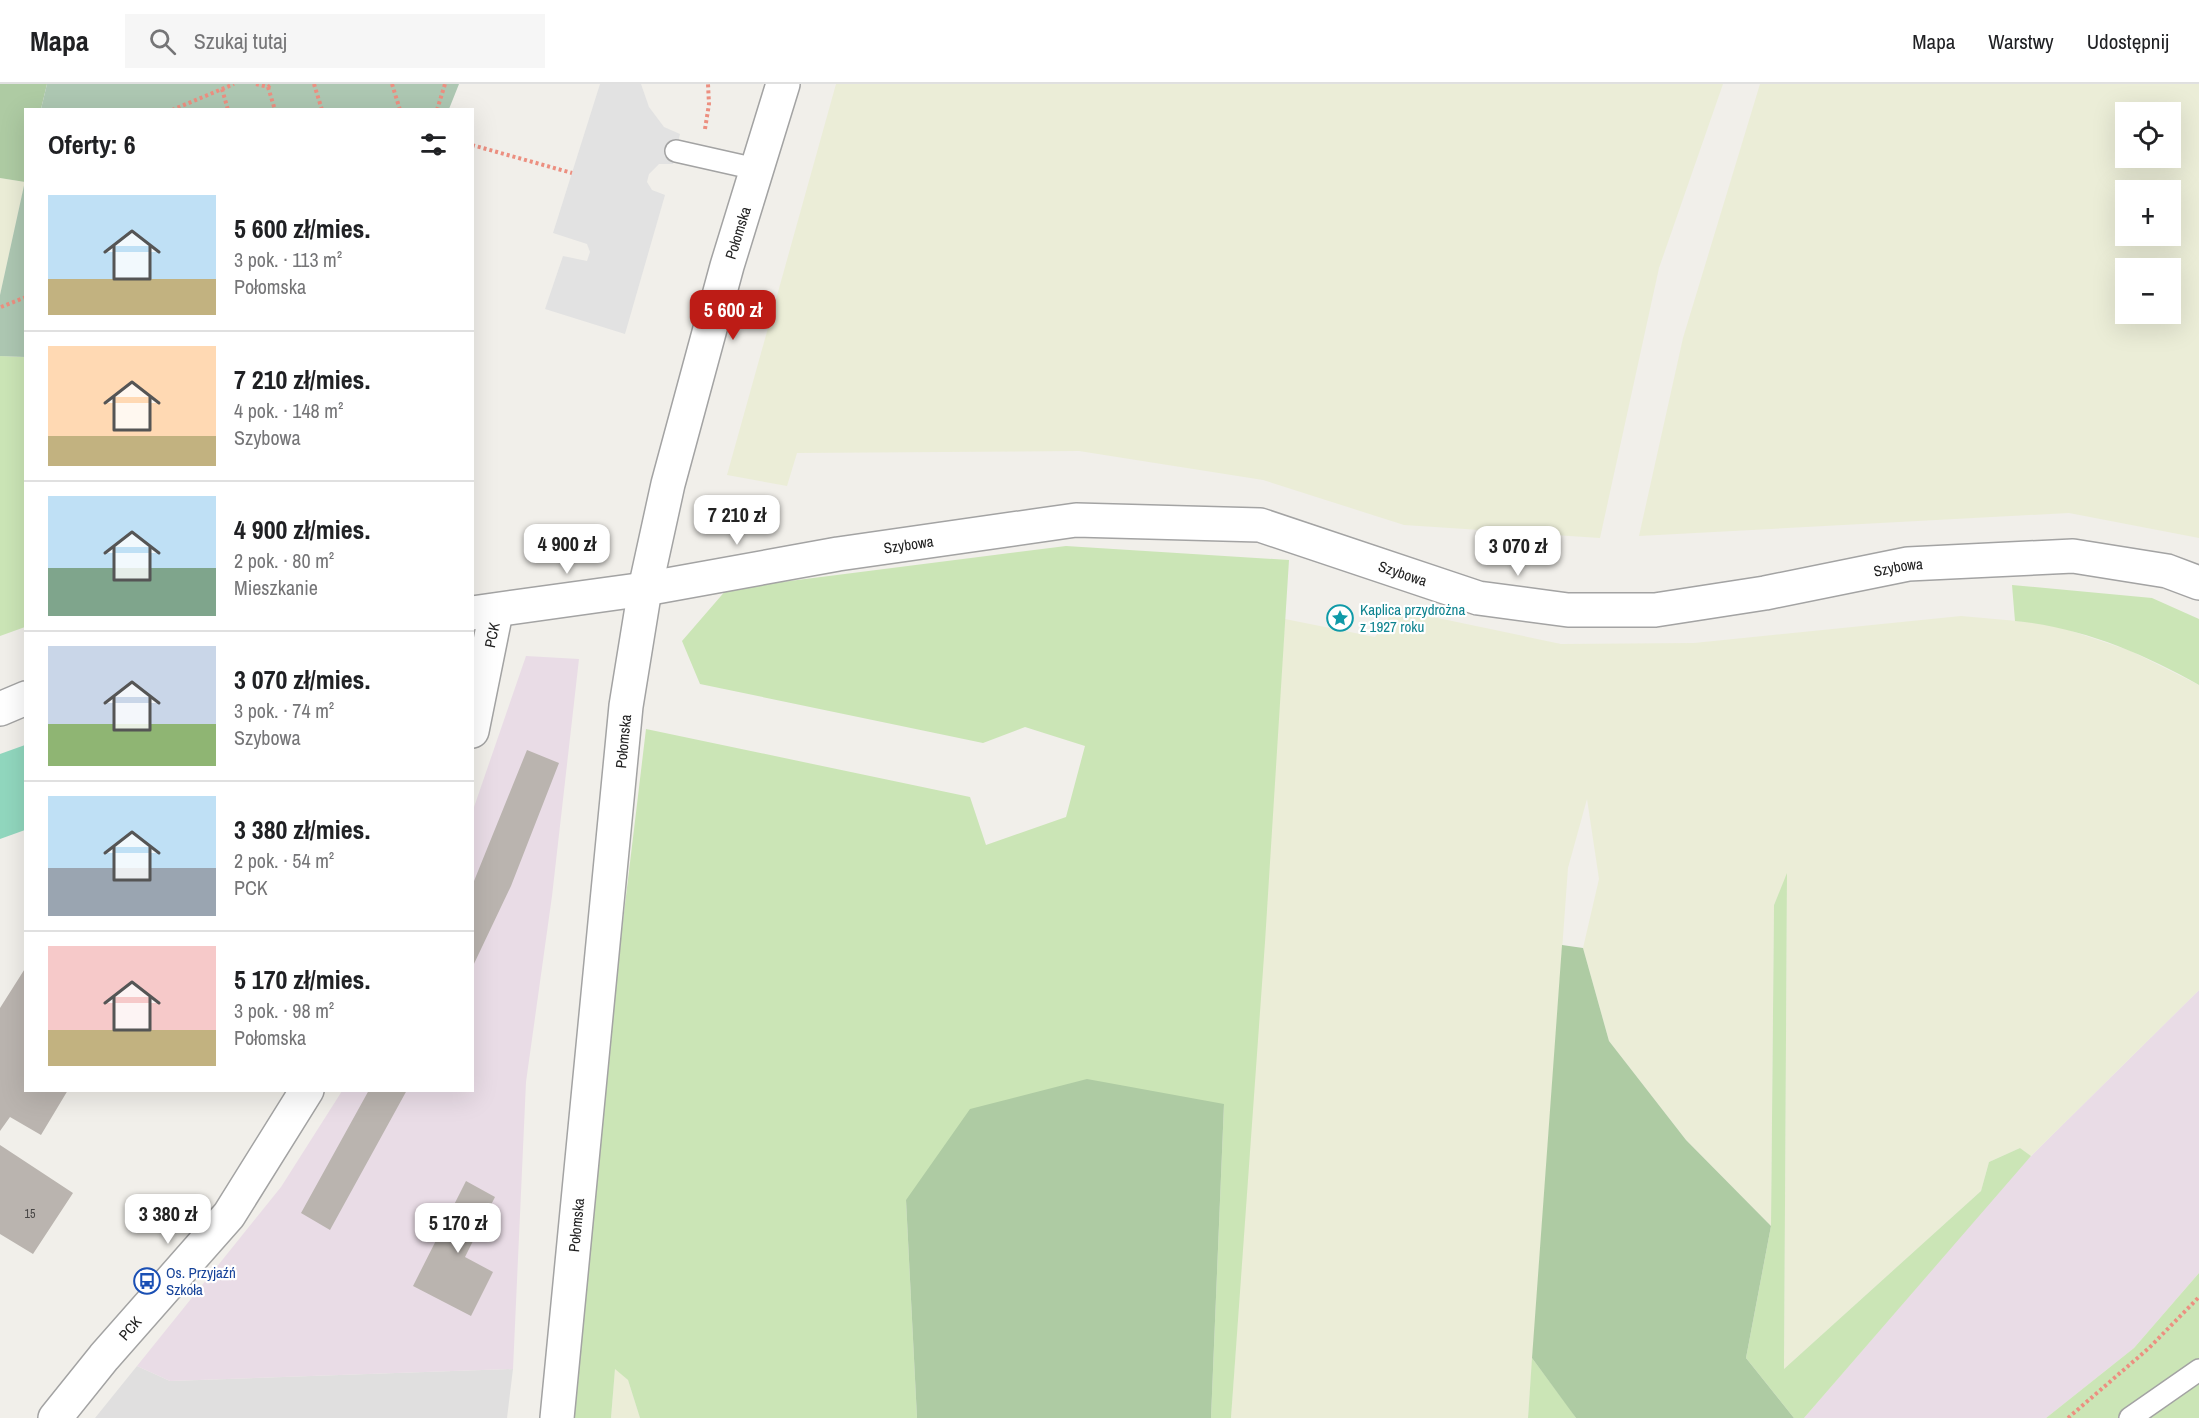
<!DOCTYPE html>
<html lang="pl">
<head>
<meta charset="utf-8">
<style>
	body { margin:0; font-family:"Archivo Narrow",sans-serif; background:#f6f6f6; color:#202124; height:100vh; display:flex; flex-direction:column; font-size:22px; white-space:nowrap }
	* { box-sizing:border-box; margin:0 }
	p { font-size:20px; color:#757577 }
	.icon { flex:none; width:33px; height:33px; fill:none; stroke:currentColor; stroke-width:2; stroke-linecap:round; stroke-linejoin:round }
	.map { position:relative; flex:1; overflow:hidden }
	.side { position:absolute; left:24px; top:24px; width:450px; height:984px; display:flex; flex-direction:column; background:#fff; border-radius:0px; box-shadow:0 6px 24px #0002 }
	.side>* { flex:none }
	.tools { position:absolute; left:2115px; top:18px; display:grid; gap:12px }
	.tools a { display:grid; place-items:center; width:66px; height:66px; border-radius:0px; background:#fff; box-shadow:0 6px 24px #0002; font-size:30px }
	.price { position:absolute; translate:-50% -51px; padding:0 14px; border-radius:12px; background:#fff; color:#222; font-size:20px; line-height:39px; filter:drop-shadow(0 2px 3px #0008) }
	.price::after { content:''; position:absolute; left:50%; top:36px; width:18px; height:14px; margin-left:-9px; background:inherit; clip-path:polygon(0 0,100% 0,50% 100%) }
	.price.active { background:#bd1c16; color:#fff }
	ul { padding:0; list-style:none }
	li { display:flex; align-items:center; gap:18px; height:150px; padding:0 24px }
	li+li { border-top:2px solid #e0e0e0 }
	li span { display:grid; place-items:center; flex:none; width:168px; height:120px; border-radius:0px; color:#555 }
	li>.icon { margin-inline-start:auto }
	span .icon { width:72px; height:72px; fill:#fffc; stroke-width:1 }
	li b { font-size:26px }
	h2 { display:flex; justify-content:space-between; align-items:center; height:72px; padding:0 24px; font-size:26px }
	header { display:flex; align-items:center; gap:36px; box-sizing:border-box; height:84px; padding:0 30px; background:#fff; border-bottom:2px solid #e0e0e0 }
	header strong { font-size:28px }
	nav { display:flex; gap:33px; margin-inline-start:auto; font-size:21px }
	.search { width:420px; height:54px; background:#f6f6f6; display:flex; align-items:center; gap:15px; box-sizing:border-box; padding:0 21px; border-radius:0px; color:#757577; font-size:22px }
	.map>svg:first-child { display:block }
	.residential { fill:#e0dfdf }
	.industrial { fill:#e9dce6 }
	.farmland { fill:#ebedd7; fill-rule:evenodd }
	.grass { fill:#cbe5b6 }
	.forest { fill:#aecba3 }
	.cemetery { fill:#adc7b2 }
	.pitch { fill:#91d7be }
	.parking { fill:#e2e2e2 }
	.building { fill:#bab4af }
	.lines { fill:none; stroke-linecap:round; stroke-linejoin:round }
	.service-casing { stroke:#a3a3a3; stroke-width:24 }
	.minor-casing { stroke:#a3a3a3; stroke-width:36 }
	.tertiary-casing { stroke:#a3a3a3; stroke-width:36 }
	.path { stroke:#ec8f80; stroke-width:4; stroke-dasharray:3 3; stroke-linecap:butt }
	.service { stroke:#fff; stroke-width:21 }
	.minor { stroke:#fff; stroke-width:33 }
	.tertiary { stroke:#fff; stroke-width:33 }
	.labels { text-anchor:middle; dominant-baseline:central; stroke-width:4.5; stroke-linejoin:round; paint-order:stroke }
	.number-label { font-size:12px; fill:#484645 }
	.street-label { font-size:15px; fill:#222; stroke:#fff }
	.culture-label { font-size:15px; fill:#0d838f; stroke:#fff; text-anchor:start }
	.transit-label { font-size:15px; fill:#164399; stroke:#fff; text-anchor:start }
</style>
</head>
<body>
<header>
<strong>Mapa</strong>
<div class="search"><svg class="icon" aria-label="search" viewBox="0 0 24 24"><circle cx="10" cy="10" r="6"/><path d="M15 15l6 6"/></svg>Szukaj tutaj</div>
<nav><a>Mapa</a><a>Warstwy</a><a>Udostępnij</a></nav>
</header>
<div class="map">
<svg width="2199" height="1334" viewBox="0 0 2199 1334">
	<rect width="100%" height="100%" fill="#f1efea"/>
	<path class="residential" d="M137 1282 170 1297 513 1285 507 1334H95Z"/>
	<path class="industrial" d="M526 572 579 575 552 812 526 998 513 1285 170 1297 137 1282 281 1103 342 1007 472 1006 473 726Z
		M2199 906V1189L2134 1264 2046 1334H1804L2022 1081Z"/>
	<path class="farmland" d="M836 0H1723L1659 184 1600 454 1404 441 1263 396 1079 367 797 369 787 402 727 391Z
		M1760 0H2199V454L2069 429 1639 452 1683 254ZM2170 28V74H2126V28ZM2170 106V152H2126V106ZM2126 184H2170V230H2126Z
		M0 94 25 98 0 211Z
		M1395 525 1561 560 1694 559 1961 532 2051 540 2131 567 2199 601V906L2031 1072 2020 1064 1989 1078 1981 1107 1784 1285 1787 791 1774 821 1771 1142 1686 1056 1609 957 1583 864 1599 795 1587 715 1568 784 1528 1334H1231L1285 535 1375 553Z
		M615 1284 628 1296 640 1334H611Z"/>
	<path class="grass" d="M0 272 26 273 25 543 0 552Z
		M1066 462 1289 476 1265 858 1231 1334H1211L1224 1020 906 1116 917 1334H640L628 1296 615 1285 611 1334H572L583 1171 646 645 970 713 986 761 1066 733 1085 662 1025 643 983 659 700 600 682 557 727 505Z
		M2012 501 2152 514 2199 535V601C2143 569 2080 543 2015 537Z
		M1787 789 1784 1285 1981 1107 1989 1078 2020 1064 2031 1072 1804 1334H1794L1746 1274 1771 1142 1774 821Z
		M2199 1189V1334H2046L2134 1264Z
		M1532 1274 1570 1325 1576 1334H1528Z"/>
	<path class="forest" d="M0 0H47L41 25 26 26 25 98 0 94Z
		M1562 861 1583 864 1609 957 1686 1056 1771 1142 1746 1274 1794 1334H1576L1532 1274Z
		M1087 995 1224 1020 1211 1334H917L906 1116 970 1025Z"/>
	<path class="cemetery" d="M47 0H459L449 25H41Z
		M25 97V273L0 272V211Z"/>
	<path class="pitch" d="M25 661V746L0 755V670Z"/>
	<path class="parking" d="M600 0H641L649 23 664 43 680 50 673 80H659L649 90 647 98 652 106 665 111 625 250 545 225 563 172 587 177 590 168 587 160 553 149Z"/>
	<path class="building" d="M527 666 559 679 511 802 472 884V802Z
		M26 883V1006H68L41 1051 10 1033 0 1047V924Z
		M369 1006H407L330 1146 301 1129Z
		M0 1061 73 1109 33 1170 0 1150Z
		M466 1097 495 1113 465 1173 493 1188 471 1232 413 1202Z"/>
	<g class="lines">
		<g class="service-casing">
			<path id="service" d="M676 67 756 85
				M2130 1334 2199 1286"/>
		</g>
		<g class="minor-casing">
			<g id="minor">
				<path id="s1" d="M472 529 645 505 838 470 1076 436 1260 441 1478 514 1568 526H1655L1765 509 1908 480 2073 472 2167 487 2199 499"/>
				<path d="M0 625 26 614"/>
				<path id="s2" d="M472 647 496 528"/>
				<path id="s3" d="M55 1334 104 1273 229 1131 307 1006"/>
			</g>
		</g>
		<g class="tertiary-casing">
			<g id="tertiary">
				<path id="s4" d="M557 1334 626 622 645 505 668 400 727 182 783 0"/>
			</g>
		</g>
		<path class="path" d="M256 0 268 3 272 0
			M314 0 322 26
			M392 0 400 26
			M268 3 275 26
			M222 5 228 26
			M172 26 234 0
			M437 26 445 0
			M705 45 709 20 708 0
			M472 61 572 89
			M1 223 26 213
			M2068 1334 2149 1264 2199 1213"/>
		<use href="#service" class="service"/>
		<use href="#minor" class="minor"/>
		<use href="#tertiary" class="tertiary"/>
	</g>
	<defs>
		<g id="sight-ring" transform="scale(1.35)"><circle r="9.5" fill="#fff" stroke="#0f9aa8" stroke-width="1.5"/><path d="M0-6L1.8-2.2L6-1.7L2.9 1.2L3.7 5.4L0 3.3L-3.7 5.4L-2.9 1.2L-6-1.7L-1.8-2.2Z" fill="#0f9aa8"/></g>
		<g id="bus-ring" transform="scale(1.35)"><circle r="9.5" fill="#fff" stroke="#1a4fb4" stroke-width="1.5"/><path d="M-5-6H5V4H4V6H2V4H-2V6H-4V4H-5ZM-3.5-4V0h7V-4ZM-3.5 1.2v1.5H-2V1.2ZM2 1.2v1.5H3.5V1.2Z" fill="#1a4fb4"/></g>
	</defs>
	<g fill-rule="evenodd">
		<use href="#sight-ring" x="1340" y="534"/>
		<use href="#bus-ring" x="147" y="1197"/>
	</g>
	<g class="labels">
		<g class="number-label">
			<text x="30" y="1130">15</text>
		</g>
		<g class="street-label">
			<text stroke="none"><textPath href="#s4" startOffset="1202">Połomska</textPath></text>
			<text stroke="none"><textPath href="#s1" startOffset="442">Szybowa</textPath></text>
			<text stroke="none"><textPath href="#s1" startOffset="1450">Szybowa</textPath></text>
			<text stroke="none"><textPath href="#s1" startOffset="946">Szybowa</textPath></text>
			<text stroke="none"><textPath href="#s2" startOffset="98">PCK</textPath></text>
			<text stroke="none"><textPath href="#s4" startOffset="680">Połomska</textPath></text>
			<text stroke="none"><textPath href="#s4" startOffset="194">Połomska</textPath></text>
			<text stroke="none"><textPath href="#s3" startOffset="117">PCK</textPath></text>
		</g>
		<g class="culture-label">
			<text x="1360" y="525">Kaplica przydrożna<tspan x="1360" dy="17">z 1927 roku</tspan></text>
		</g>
		<g class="transit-label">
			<text x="166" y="1188">Os. Przyjaźń<tspan x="166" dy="17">Szkoła</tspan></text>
		</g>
	</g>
</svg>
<div class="tools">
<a><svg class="icon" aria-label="locate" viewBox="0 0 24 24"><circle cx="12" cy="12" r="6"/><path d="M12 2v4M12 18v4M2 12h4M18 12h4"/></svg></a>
<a>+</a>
<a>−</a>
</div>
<b class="price active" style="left:733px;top:257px">5 600 zł</b>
<b class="price" style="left:737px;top:462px">7 210 zł</b>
<b class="price" style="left:567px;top:491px">4 900 zł</b>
<b class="price" style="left:1518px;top:493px">3 070 zł</b>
<b class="price" style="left:168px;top:1161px">3 380 zł</b>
<b class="price" style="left:458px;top:1170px">5 170 zł</b>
<section class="side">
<h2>Oferty: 6<svg class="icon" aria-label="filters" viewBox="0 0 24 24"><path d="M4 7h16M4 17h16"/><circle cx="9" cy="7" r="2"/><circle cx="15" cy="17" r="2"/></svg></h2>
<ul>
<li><span style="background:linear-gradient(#bfe0f5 70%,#c2b280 0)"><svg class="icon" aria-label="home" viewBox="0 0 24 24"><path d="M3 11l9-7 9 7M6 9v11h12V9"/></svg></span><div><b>5 600 zł/mies.</b><p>3 pok. · 113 m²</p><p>Połomska</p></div></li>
<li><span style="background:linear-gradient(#ffd9b3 75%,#c2b280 0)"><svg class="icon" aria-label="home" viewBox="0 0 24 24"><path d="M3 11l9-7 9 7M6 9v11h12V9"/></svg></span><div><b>7 210 zł/mies.</b><p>4 pok. · 148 m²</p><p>Szybowa</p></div></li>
<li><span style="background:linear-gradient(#bfe0f5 60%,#7fa58c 0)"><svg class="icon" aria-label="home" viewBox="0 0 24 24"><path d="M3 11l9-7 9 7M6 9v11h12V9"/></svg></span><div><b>4 900 zł/mies.</b><p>2 pok. · 80 m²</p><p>Mieszkanie</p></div></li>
<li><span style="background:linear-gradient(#c9d6e8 65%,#8fb573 0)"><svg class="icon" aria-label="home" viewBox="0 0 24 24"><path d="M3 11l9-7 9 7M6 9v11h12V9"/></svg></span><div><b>3 070 zł/mies.</b><p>3 pok. · 74 m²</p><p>Szybowa</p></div></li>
<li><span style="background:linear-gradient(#bfe0f5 60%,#9aa5b1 0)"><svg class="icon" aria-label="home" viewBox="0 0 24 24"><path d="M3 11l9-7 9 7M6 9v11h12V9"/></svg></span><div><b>3 380 zł/mies.</b><p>2 pok. · 54 m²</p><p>PCK</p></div></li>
<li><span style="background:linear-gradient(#f6c9c9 70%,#c2b280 0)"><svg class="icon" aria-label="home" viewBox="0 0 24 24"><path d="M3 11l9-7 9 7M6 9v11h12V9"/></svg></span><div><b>5 170 zł/mies.</b><p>3 pok. · 98 m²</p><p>Połomska</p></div></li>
</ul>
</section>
</div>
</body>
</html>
